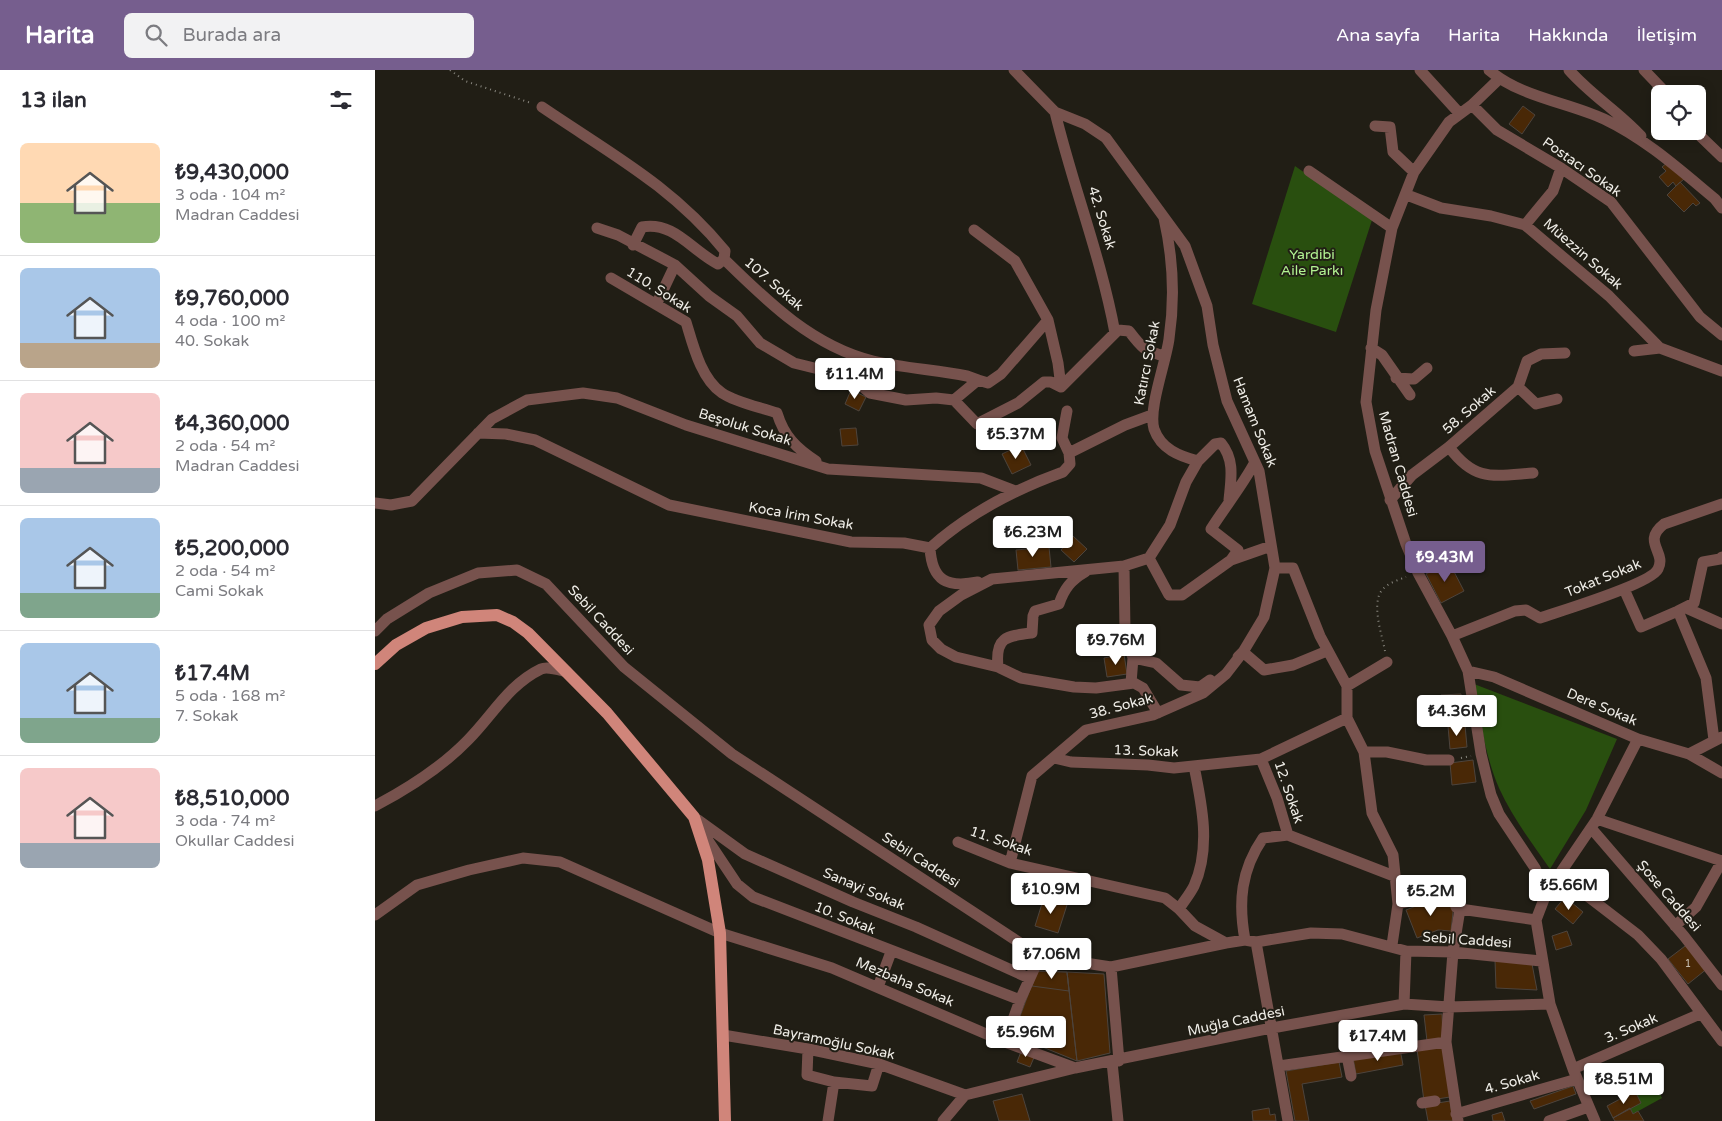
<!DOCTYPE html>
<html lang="tr">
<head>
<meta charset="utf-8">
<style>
	body { margin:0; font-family:"Varela Round",sans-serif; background:#f2f2f3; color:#2b2b33; height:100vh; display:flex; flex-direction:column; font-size:19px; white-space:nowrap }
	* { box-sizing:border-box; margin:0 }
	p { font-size:16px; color:#7c7c81 }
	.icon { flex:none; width:28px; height:28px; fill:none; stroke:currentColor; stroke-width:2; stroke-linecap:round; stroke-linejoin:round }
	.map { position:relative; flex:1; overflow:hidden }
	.sheet { display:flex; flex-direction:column; background:#fff; width:375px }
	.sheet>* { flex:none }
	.tools { position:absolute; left:1276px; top:15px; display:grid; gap:10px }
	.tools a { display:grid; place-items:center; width:55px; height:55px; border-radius:8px; background:#fff; box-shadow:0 2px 12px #0003; font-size:25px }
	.price { position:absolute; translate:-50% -42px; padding:0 11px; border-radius:5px; background:#fff; color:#222; font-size:16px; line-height:32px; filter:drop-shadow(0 1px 2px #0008) }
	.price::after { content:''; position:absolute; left:50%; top:30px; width:15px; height:11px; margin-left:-8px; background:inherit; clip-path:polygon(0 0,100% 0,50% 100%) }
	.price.selected { background:#765e8e; color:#fff }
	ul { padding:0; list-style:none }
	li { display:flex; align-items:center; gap:15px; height:125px; padding:0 20px }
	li+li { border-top:1px solid #e1e1e2 }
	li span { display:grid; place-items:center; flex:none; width:140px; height:100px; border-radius:8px; color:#555 }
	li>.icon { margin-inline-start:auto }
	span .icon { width:60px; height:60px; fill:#fffc; stroke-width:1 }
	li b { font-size:21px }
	h2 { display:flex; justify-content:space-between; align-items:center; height:60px; padding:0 20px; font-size:21px }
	header { display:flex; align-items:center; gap:30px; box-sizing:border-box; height:70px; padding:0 25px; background:#765e8e; color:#fff }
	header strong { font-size:24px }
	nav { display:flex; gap:28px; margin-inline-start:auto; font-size:18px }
	.search { width:350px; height:45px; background:#f2f2f3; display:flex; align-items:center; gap:12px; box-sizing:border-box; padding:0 18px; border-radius:8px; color:#7c7c81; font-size:19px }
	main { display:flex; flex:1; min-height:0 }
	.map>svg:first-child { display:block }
	.green { fill:#294f0f }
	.building { fill:#492806; stroke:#4d443d }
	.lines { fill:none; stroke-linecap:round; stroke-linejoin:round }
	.path { stroke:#89877f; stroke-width:2; stroke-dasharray:1 4; stroke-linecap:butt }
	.minor { stroke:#77524d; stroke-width:11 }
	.major { stroke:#d0857a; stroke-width:12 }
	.labels { text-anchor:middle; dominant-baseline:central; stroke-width:4; stroke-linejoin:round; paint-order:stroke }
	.number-label { font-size:11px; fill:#c6bcaf }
	.street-label { font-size:14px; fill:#efede7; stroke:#211e15 }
	.park-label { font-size:14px; fill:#b3f393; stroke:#211e15 }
</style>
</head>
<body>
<header>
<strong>Harita</strong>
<div class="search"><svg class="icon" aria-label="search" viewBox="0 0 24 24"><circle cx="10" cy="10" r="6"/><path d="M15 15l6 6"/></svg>Burada ara</div>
<nav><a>Ana sayfa</a><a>Harita</a><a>Hakkında</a><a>İletişim</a></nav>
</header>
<main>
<section class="sheet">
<h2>13 ilan<svg class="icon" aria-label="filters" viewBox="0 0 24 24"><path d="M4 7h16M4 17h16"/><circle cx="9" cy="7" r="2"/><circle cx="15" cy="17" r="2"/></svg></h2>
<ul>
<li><span style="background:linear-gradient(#ffd9b3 60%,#8fb573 0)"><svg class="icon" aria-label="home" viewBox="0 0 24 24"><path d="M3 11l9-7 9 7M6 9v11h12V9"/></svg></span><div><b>₺9,430,000</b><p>3 oda · 104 m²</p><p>Madran Caddesi</p></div></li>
<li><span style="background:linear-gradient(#a9c7e8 75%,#b9a48a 0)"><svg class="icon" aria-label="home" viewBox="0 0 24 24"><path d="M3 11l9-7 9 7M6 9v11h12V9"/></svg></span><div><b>₺9,760,000</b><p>4 oda · 100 m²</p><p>40. Sokak</p></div></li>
<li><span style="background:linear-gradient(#f6c9c9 75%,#9aa5b1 0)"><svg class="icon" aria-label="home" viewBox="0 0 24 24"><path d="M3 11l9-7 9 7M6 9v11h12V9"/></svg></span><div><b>₺4,360,000</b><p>2 oda · 54 m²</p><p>Madran Caddesi</p></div></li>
<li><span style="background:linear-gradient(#a9c7e8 75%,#7fa58c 0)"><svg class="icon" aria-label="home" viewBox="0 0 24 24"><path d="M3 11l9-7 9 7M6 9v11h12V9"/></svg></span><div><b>₺5,200,000</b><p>2 oda · 54 m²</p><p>Cami Sokak</p></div></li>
<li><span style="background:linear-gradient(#a9c7e8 75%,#7fa58c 0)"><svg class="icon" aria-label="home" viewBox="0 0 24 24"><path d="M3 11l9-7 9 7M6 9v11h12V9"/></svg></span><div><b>₺17.4M</b><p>5 oda · 168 m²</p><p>7. Sokak</p></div></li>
<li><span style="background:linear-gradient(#f6c9c9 75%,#9aa5b1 0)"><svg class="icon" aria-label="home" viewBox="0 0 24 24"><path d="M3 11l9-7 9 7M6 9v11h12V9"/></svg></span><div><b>₺8,510,000</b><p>3 oda · 74 m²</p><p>Okullar Caddesi</p></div></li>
</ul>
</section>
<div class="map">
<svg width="1347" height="1051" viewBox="0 0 1347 1051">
	<rect width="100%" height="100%" fill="#211e15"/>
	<path class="green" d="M920 96 997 150 961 262 877 234Z
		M1099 614 1242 669 1211 740 1175 799C1157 773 1137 747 1124 718 1110 686 1105 648 1099 614Z
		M1280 1015 1287 1028 1258 1044 1255 1038 1260 1021 1271 1016Z"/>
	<path class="building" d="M1148 36 1160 45 1147 64 1134 54Z
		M1293 92 1309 109 1301 116 1298 112 1293 117 1284 107 1291 101 1287 97Z
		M1305 112 1325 133 1321 136 1318 133 1309 142 1292 125Z
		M476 320 491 327 484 341 470 334Z
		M481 358 483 375 467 376 465 359Z
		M646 375 656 395 637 404 627 384Z
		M698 466 712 479 699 492 686 480Z
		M674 477 676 497 643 500 641 480Z
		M1074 492 1089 521 1066 533 1051 504Z
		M749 584 752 604 732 607 729 588Z
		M1086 624 1087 652 1067 653 1066 625Z
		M1090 655 1092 677 1075 679 1073 656Z
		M1098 690 1101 712 1077 715 1075 693Z
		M669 827 692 835 683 863 660 856Z
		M1190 827 1208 842 1198 854 1180 839Z
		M1056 830 1079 833 1076 861 1063 860 1042 868 1031 840Z
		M1192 861 1197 875 1181 880 1177 866Z
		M1314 873 1333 898 1313 914 1293 889Z
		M1120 890 1157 894 1162 920 1121 918Z
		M662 901 692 902 694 921 657 916Z
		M662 901 692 902 702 991 638 965Z
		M692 902 729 904 735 983 702 991Z
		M1067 944 1068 968 1052 971 1049 945Z
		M1068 975 1075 1027 1049 1031 1042 979Z
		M647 979 660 985 655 997 642 992Z
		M1025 979 1028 995 981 1004 978 988Z
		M964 992 967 1007 927 1014 934 1051H920L911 1001Z
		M1198 1016 1201 1024 1159 1039 1155 1031Z
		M1260 1021 1266 1033 1238 1048 1232 1036Z
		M647 1024 655 1051H624L618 1031Z
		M1075 1031 1078 1051H1053L1050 1035Z
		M894 1038 895 1045 900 1044 901 1051H878L877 1041Z
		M1255 1038 1258 1044 1263 1041 1269 1051H1240L1238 1048Z
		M1127 1042 1130 1051H1118L1117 1045Z"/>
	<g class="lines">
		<path class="path" d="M75 0 90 11 156 33
			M1010 581C1007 565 996 534 1007 520 1013 513 1023 510 1031 507
			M1086 688 1096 686"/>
		<path class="minor" d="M639 0 680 42 710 54 731 68 810 176 832 236 838 275 852 331 884 401 900 498H918L945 566 972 616V648L989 682 997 743 1018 785 1023 834 1017 875
			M1045 0 1085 44
			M1114 0C1145 27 1192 32 1229 49 1271 69 1305 100 1340 129L1347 138
			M1194 0C1216 25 1244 42 1266 66
			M1269 0 1292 24
			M1124 9 1097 35 1074 52 1039 102 1017 158 1001 240 991 332 1000 381 1031 474 1043 503 1077 566 1093 601 1106 684 1116 725 1124 744 1160 798 1171 824
			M1097 35 1122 60 1186 98 1236 132 1325 247 1347 265
			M167 37C236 84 297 116 350 181L349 189C392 231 437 276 498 291 529 298 561 300 592 306L603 310
			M680 42C698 117 726 187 740 263
			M1000 56 1015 57 1018 82 1039 102
			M1320 61 1347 87
			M934 101 1017 158
			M1032 125 1066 138 1116 146 1150 155 1234 226 1285 278 1347 301
			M789 148C798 188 800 229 794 269 791 292 773 339 779 359 786 379 804 386 823 391
			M1150 155 1178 121 1186 98
			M222 158 243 165 300 195 334 226 362 246 385 273 419 293 476 307 495 323 531 330 561 328 579 330 602 354 643 333 669 312H676L686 317 743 260 754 261C767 278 769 281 790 286
			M599 160 640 191 673 250 683 293 686 317
			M258 175 267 157C299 151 317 181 343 194L349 189
			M236 208 311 252C318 275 326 309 347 323 362 333 385 337 402 343 409 366 421 378 441 391
			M282 233 300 195
			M996 278 1007 285 1035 325
			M1259 281 1285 278
			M1021 308 1039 309 1052 298
			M1143 317 1161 334 1182 329
			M579 330 603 310 613 313 626 304 673 250
			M692 341 687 368 694 383
			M103 363 131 364 160 370 294 435 476 472 529 473 555 478C594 443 638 420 688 402L695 394 694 383 750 355 777 345
			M1074 377C1100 412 1118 406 1158 403
			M1015 430 1037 405 1074 377 1143 317 1152 291 1166 284 1190 283
			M0 433 16 435 37 431 117 349 152 330 208 323 242 328 311 355 453 399 606 408 640 421
			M555 478C557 511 572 518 603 512
			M774 488 794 525H807L856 490 896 476
			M856 490 863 480 836 459C850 437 867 416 880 392
			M749 496 750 561 758 588 756 613
			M1249 519 1266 557 1303 541 1331 608 1339 670
			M1311 538 1347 554
			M1303 541 1319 533 1328 492 1345 489 1347 487
			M0 561 12 549 54 523 103 503 142 500 171 514 249 597 357 684 665 886 736 897 851 873 870 870 881 872 936 863 967 864 1031 881 1078 882 1166 891
			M1077 566 1140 541 1151 540 1165 548C1185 541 1276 514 1283 499 1292 482 1266 472 1289 454L1347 434
			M863 587 868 582 889 600 918 595 952 581
			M758 588 781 593 806 615 825 617 835 610
			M623 597C620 567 631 566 657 563L658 546 660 541 684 534C689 519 696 510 710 502
			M1093 601 1119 607 1263 669 1314 684 1347 703
			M972 616 1012 592
			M783 643 768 618 759 613 721 618 699 617 646 608 623 597 581 587 566 579 557 570 554 555 564 541 586 525 617 509 749 496 774 488 795 455 811 412 823 391 840 374 846 373C860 390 856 409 854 430
			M989 682H1012L1051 690H1074
			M1314 684 1347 667
			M679 688 696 692 773 695 799 698 886 689 972 648
			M886 689 902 728 913 765
			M0 736C34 718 66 698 93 670 118 645 133 615 166 599 172 596 184 600 192 602
			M1222 749 1347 791
			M323 750 370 784 478 832 541 857 654 908
			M1216 758 1309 866 1347 915
			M326 760 362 814 378 827 645 930
			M583 772 635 793 790 828 804 839 820 856 851 873
			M635 793 657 706 711 660 778 645 828 623 851 604 868 582 889 547 900 498
			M1185 805 1263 865 1286 889 1347 971
			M1023 834 1056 826 1079 830 1081 837 1085 839 1161 850
			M804 839C809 831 815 824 819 816 836 778 827 735 819 696
			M0 845 42 815 94 800 148 788 185 792 345 863 457 898 630 972 700 998
			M1300 856 1321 837 1347 791
			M870 870C863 832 866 800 888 768L913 765 1019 806
			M881 872 913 1051
			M736 897 744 991
			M503 917 516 882
			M1029 934 1031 881
			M348 965 433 979 504 994 590 1025
			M630 972 645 930 665 886
			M433 979 432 1005 459 1012 453 1051
			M972 986 976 1006
			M737 992 743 1051
			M904 996 1071 972
			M1198 999 1325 944
			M459 1012 497 1016 504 994
			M1047 1033 1060 1031
			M1081 1044 1202 1009
			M568 1051 590 1025 700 998 897 958 1029 934 1074 937 1175 934
			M1083 1051 1071 972 1078 882 1085 839
			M1174 1051 1213 1037
			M1220 1051 1198 999 1175 934 1161 850 1171 824 1222 749 1263 669"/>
		<path class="major" d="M0 594 21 575 51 558 87 547 122 545 138 552 153 563 232 643 319 747 333 790 345 863 350 1051"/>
	</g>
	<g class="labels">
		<g class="number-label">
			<text x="1313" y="893">1</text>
		</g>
		<g class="street-label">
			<text transform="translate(1207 97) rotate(35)">Postacı Sokak</text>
			<text transform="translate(727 148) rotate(73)">42. Sokak</text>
			<text transform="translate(1208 184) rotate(41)">Müezzin Sokak</text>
			<text transform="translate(399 214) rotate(41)">107. Sokak</text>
			<text transform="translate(284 220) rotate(32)">110. Sokak</text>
			<text transform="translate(772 293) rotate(-79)">Katırcı Sokak</text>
			<text transform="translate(1094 340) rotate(-41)">58. Sokak</text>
			<text transform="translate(880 352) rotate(68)">Hamam Sokak</text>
			<text transform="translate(370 357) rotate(17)">Beşoluk Sokak</text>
			<text transform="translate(1023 394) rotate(74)">Madran Caddesi</text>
			<text transform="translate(426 446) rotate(10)">Koca İrim Sokak</text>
			<text transform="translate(1228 508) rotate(-22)">Tokat Sokak</text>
			<text transform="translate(226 550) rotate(47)">Sebil Caddesi</text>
			<text transform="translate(746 636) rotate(-15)">38. Sokak</text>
			<text transform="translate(1227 637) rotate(23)">Dere Sokak</text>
			<text transform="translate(771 681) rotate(2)">13. Sokak</text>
			<text transform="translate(914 722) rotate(71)">12. Sokak</text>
			<text transform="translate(626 771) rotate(19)">11. Sokak</text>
			<text transform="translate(546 790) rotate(33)">Sebil Caddesi</text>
			<text transform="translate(489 819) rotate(23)">Sanayi Sokak</text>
			<text transform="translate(1294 826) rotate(49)">Şose Caddesi</text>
			<text transform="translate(470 848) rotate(22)">10. Sokak</text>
			<text transform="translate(1092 870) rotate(4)">Sebil Caddesi</text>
			<text transform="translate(530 912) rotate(23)">Mezbaha Sokak</text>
			<text transform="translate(861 951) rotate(-12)">Muğla Caddesi</text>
			<text transform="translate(1256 958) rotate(-23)">3. Sokak</text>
			<text transform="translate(459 972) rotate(12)">Bayramoğlu Sokak</text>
			<text transform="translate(1137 1012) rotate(-16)">4. Sokak</text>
		</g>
		<g class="park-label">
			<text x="937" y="184">Yardibi<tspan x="937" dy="16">Aile Parkı</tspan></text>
		</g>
	</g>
</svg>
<div class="tools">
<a><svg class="icon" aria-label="locate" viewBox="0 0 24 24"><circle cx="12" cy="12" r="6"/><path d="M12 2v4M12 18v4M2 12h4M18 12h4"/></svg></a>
</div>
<b class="price" style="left:480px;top:330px">₺11.4M</b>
<b class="price" style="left:641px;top:390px">₺5.37M</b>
<b class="price" style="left:658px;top:488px">₺6.23M</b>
<b class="price selected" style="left:1070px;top:513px">₺9.43M</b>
<b class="price" style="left:741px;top:596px">₺9.76M</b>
<b class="price" style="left:1082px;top:667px">₺4.36M</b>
<b class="price" style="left:1194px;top:841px">₺5.66M</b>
<b class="price" style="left:676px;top:845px">₺10.9M</b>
<b class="price" style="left:1056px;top:847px">₺5.2M</b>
<b class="price" style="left:677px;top:910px">₺7.06M</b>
<b class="price" style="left:651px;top:988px">₺5.96M</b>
<b class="price" style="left:1003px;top:992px">₺17.4M</b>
<b class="price" style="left:1249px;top:1035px">₺8.51M</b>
</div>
</main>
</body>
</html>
